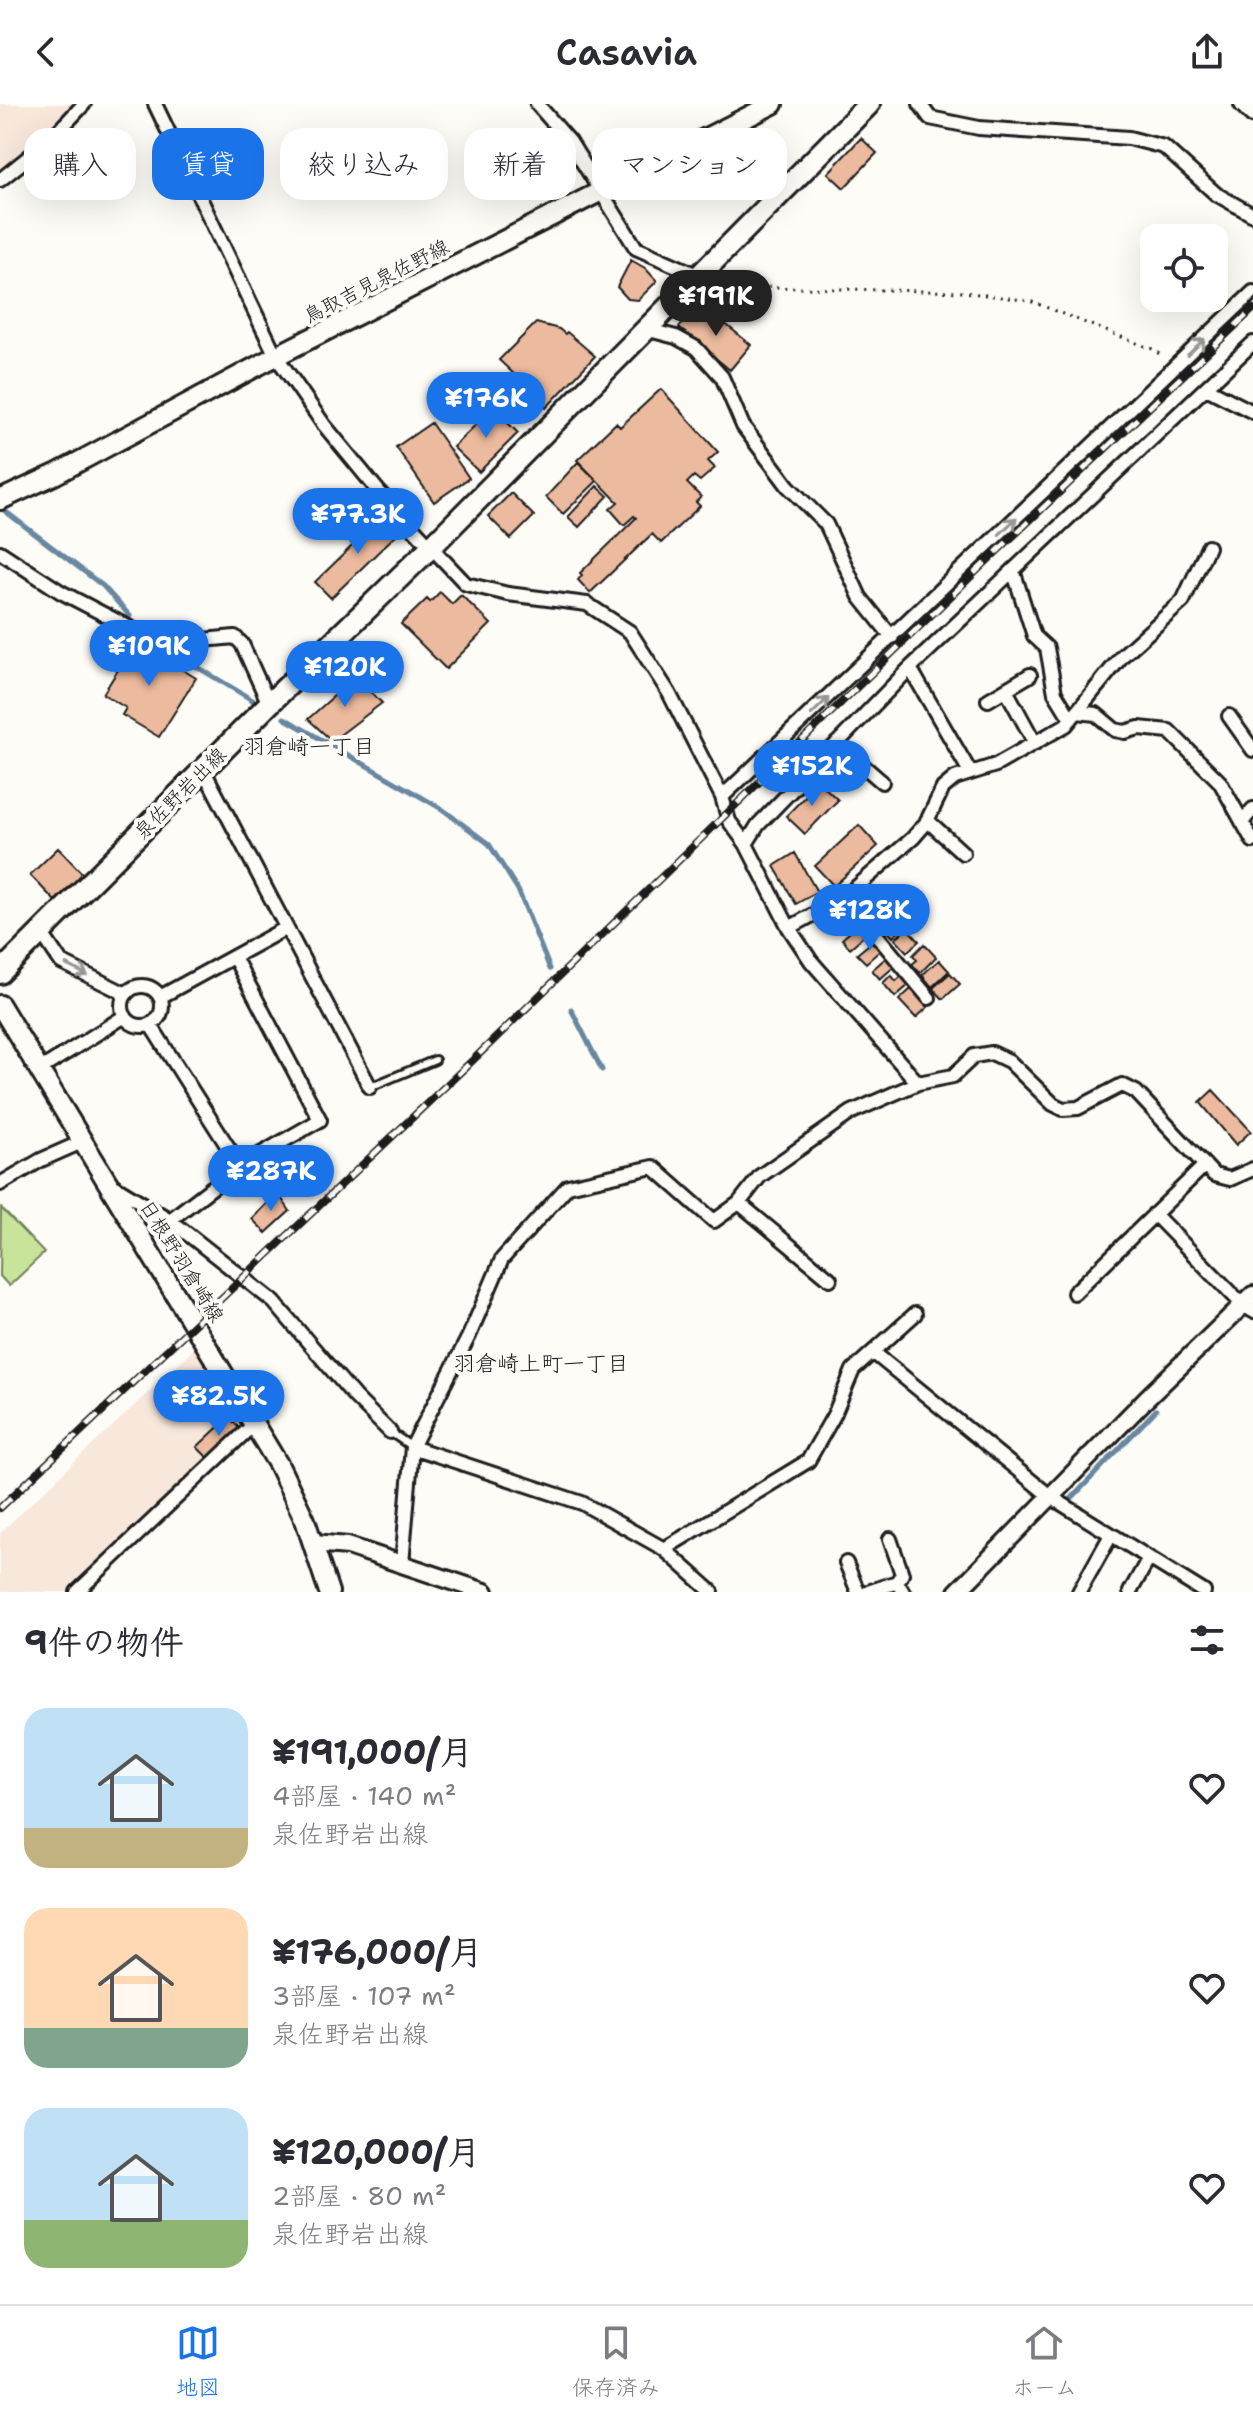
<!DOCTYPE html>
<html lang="ja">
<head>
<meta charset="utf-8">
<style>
	body { margin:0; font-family:"Shantell Sans","Klee One",sans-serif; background:#f7f7f7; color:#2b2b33; height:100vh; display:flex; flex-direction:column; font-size:30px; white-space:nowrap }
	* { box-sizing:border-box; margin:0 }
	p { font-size:26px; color:#7c7c81 }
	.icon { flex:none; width:44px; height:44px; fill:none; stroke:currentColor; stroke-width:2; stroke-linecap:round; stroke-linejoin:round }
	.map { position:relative; height:1488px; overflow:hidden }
	.sheet { display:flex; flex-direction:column; background:#fff; flex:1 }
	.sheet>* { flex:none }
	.hud { position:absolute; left:24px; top:24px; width:800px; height:72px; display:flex; gap:16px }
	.fabs { position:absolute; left:1140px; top:120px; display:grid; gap:16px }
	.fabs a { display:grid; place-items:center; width:88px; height:88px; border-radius:16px; background:#fff; box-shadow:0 8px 32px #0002; font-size:40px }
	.price { position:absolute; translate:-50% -68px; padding:0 18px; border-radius:28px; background:#1a73e8; color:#fff; font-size:26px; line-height:52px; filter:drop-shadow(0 2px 4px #0008) }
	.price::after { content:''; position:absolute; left:50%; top:48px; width:24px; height:18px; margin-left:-12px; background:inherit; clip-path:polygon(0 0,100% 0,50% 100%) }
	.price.on { background:#222; color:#fff }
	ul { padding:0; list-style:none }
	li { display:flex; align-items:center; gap:24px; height:200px; padding:0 24px }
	li span { display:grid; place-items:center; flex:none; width:224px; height:160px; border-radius:24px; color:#555 }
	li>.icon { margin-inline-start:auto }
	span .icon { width:96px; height:96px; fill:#fffc; stroke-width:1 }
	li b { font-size:34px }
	h2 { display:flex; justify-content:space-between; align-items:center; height:96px; padding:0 24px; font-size:34px }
	.chip { padding:0 28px; border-radius:24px; background:#fff; box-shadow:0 8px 32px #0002; font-size:28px; line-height:72px }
	.chip.on { background:#1a73e8; color:#fff }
	header { display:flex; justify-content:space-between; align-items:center; height:104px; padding:0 24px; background:#fff; font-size:36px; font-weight:600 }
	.tab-bar { display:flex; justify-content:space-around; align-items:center; height:112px; border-top:2px solid #e1e1e2; background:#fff; font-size:22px; color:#7c7c81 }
	.tab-bar a { display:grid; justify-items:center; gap:4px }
	.tab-bar .on { color:#1a73e8 }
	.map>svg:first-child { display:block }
	.built { fill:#f8e8dc }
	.green { fill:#c8e39a; stroke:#72805b; stroke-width:2 }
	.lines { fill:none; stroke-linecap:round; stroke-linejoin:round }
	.stream { stroke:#6887a0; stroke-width:5 }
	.building { fill:#ecba9e; stroke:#1c1c1c; stroke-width:2 }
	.service-casing { stroke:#1c1c1c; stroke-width:12 }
	.minor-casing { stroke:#1c1c1c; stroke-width:18 }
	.tertiary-casing { stroke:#1c1c1c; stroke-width:22 }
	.secondary-casing { stroke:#1c1c1c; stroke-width:24 }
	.primary-casing { stroke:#1c1c1c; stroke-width:26 }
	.path { stroke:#1c1c1c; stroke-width:3; stroke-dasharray:2 6; stroke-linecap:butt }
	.service { stroke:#fdfcf7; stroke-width:6 }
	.minor { stroke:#fdfcf7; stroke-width:12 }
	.tertiary { stroke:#fdfcf7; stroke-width:16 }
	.secondary { stroke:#fdfcf7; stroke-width:18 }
	.primary { stroke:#fdfcf7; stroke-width:20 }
	.rail-casing { stroke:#1c1c1c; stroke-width:8 }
	.rail { stroke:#fdfcf7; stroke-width:5; stroke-dasharray:15; stroke-linecap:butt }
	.oneway { stroke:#989794 }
	.labels { text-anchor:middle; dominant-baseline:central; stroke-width:8; stroke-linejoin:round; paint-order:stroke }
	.street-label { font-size:20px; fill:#1c1c1c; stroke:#fdfcf7 }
	.neighbourhood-label { font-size:22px; fill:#1c1c1c; stroke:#fdfcf7 }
</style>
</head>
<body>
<header><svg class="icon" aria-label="back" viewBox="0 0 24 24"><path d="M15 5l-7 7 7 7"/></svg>Casavia<svg class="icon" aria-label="share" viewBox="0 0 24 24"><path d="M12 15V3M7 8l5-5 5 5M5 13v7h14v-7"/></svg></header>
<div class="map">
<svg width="1253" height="1488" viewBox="0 0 1253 1488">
	<rect width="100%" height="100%" fill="#fdfcf7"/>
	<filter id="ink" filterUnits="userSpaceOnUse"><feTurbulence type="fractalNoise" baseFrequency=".0125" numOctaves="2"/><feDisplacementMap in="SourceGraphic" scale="16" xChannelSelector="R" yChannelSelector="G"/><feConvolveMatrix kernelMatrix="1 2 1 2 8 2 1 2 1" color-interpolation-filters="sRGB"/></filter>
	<g filter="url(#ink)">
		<path class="built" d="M0 0H72L42 32 0 65Z
			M198 1241 243 1317V1325L71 1488H0V1429Z"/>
		<path class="green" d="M1 1104 44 1149 9 1182 0 1172Z"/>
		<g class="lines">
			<path class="stream" d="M1 404 103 482 130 512
				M174 549 254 597
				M284 614 442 705 489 740 518 786 550 865
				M571 905 602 966
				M1070 1396 1156 1306"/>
		</g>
		<path class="building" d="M861 34 877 49 844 84 828 69Z
			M631 156 645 164 657 177 638 196 628 195 617 183Z
			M712 209 751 241 730 266 679 224 690 210Z
			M536 219 559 225 565 230 567 228 595 252 546 304 528 285 519 294 508 282 517 273 499 256Z
			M661 285 718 348 708 357 715 364 700 377 694 372 687 379 701 393 696 398 700 402 661 439 652 430 590 489 578 476 582 471 580 469 636 414 634 412 624 421 610 405 618 398 577 356 616 319 620 323Z
			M493 304 518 329 479 368 453 343Z
			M431 319 469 374 434 398 396 343Z
			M578 358 597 377 563 410 546 393Z
			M597 382 608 392 579 423 568 413Z
			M511 389 534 412 511 435 488 412Z
			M385 410 401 426 331 494 315 478Z
			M440 488 452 500 461 491 491 520 446 565 401 520 427 495 430 498Z
			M136 537 196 574 159 633 122 611 126 604 103 590Z
			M355 573 382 599 332 637 308 615Z
			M819 678 838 696 805 730 786 712Z
			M859 721 878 742 834 782 815 762Z
			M58 744 83 770 55 797 30 771Z
			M795 749 817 788 796 800 774 762Z
			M871 785 879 794 868 805 859 796Z
			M881 796 892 808 881 819 869 807Z
			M842 804 850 813 838 823 830 814Z
			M894 810 905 822 893 833 882 821Z
			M858 821 866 830 850 844 842 835Z
			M907 824 919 837 907 848 895 835Z
			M874 836 882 845 866 859 857 850Z
			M924 840 936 853 920 869 912 860 917 856 913 851Z
			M888 852 896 861 880 875 872 866Z
			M939 856 949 867 932 883 922 871Z
			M950 869 960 880 943 895 933 884Z
			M891 871 896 877 903 871 910 880 895 893 883 879Z
			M911 885 928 903 916 914 899 896Z
			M1213 986 1251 1027 1236 1041 1200 998Z
			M277 1088 290 1107 266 1129 252 1115Z
			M229 1313 241 1326 209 1355 197 1343Z"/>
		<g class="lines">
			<g class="service-casing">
				<path id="service" d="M370 983 435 956
					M390 1328 412 1343"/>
			</g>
			<g class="minor-casing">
				<path id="minor" d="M155 0 276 252 324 321 380 389 466 480 508 490 587 500 630 528 669 589 722 693 729 717 746 740 789 824 811 857 918 979
					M537 0 570 38 636 144 697 171
					M920 0 930 14 979 24 1129 34 1164 43 1216 90 1253 111
					M0 76 50 36 84 0
					M645 225 676 233 696 244 722 273 743 322 788 382 826 420 860 493 892 533
					M1206 284 1253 308
					M0 448 61 488 161 540 235 533 242 540 269 600
					M1013 466 1034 532 1047 544 1055 589 1071 615
					M910 564 970 668
					M1006 586 1035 639
					M988 596 1030 571
					M1077 608 1096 610 1115 626 1125 628 1139 624 1169 627 1220 678 1253 737
					M1229 612 1253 646
					M837 639 882 678
					M203 665 370 983
					M722 693 1253 188
					M927 716 963 749
					M1242 718 1253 705
					M746 740 758 721 910 564 1253 239
					M845 793 929 894
					M789 824 845 793 913 734 926 719 943 684 955 674 996 661 1066 621 1122 552 1183 497 1208 443
					M41 828 61 858 126 890
					M122 902a20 20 0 1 1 40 0a20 20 0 1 1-40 0Z
					M160 893 286 824
					M150 920 240 1062 320 1016 234 853
					M39 966 125 912
					M0 1080 41 1056 84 1037
					M111 1080 170 1116 274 1198 355 1293 390 1328
					M739 1099 830 1175
					M1154 1110 1243 1201 1253 1207
					M170 1116 240 1062
					M1074 1189 1205 1061
					M874 1249 1051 1393 1204 1488
					M412 1343 582 1399 664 1445 712 1488
					M890 1435 902 1470 897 1478 903 1488
					M664 1445 808 1357 834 1311 853 1266 915 1210
					M846 1459 858 1488
					M402 1460 412 1343 469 1232 502 1155 568 1082 653 1063 714 1117 739 1099 760 1072 852 1008 918 979 953 972 974 952 992 949 1009 957 1053 1000 1063 1005 1078 1004 1122 981 1136 988 1214 1071 1230 1075 1253 1065
					M77 1488 255 1319
					M868 1488 897 1478
					M1079 1488 1111 1431
					M1130 1488 1149 1454"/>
			</g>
			<g class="tertiary-casing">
				<path id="tertiary" d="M1243 0 1253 10
					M314 1439 348 1442 485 1488
					M957 1488 1146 1295 1253 1191"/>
			</g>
			<g class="secondary-casing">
				<path id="secondary" d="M0 396 56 370 276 252 773 0
					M0 901 278 1360 305 1416 329 1488"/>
			</g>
			<g class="primary-casing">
				<path id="primary" d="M0 869 269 600 431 443 869 0"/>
			</g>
			<path class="path" d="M721 175 765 183 964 188 1030 197 1152 245 1164 253"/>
			<use href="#service" class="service"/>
			<use href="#minor" class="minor"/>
			<use href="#tertiary" class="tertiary"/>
			<use href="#secondary" class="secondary"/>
			<use href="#primary" class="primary"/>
			<g class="rail-casing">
				<path id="rail" d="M0 1404 473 956 990 454 1253 205"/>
			</g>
			<use href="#rail" class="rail"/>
		</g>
		<defs><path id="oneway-shaft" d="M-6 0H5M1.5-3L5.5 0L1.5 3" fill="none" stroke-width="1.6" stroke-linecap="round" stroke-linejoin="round" transform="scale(2)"/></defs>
		<g class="oneway">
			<use href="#oneway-shaft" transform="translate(1196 243) rotate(-44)"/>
			<use href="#oneway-shaft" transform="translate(1008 422) rotate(-44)"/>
			<use href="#oneway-shaft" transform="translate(820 602) rotate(-44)"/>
			<use href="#oneway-shaft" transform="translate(77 866) rotate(26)"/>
		</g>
	</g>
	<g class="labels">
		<g class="street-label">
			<text transform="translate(376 177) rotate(-27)">鳥取吉見泉佐野線</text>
			<text transform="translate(180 689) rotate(-45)">泉佐野岩出線</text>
			<text transform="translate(182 1157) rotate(58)">日根野羽倉崎線</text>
		</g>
		<g class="neighbourhood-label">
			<text x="309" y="642">羽倉崎一丁目</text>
			<text x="541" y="1259">羽倉崎上町一丁目</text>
		</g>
	</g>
</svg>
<div class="fabs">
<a><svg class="icon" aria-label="locate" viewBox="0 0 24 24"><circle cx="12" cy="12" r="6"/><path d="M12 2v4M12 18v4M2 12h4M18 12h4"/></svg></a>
</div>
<b class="price on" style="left:716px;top:234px">¥191K</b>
<b class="price" style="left:486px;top:336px">¥176K</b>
<b class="price" style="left:358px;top:452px">¥77.3K</b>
<b class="price" style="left:149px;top:584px">¥109K</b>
<b class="price" style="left:345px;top:605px">¥120K</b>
<b class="price" style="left:812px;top:704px">¥152K</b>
<b class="price" style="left:870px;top:848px">¥128K</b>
<b class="price" style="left:271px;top:1109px">¥287K</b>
<b class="price" style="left:219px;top:1334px">¥82.5K</b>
<div class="hud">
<a class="chip">購入</a>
<a class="chip on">賃貸</a>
<a class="chip">絞り込み</a>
<a class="chip">新着</a>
<a class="chip">マンション</a>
</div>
</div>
<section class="sheet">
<h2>9件の物件<svg class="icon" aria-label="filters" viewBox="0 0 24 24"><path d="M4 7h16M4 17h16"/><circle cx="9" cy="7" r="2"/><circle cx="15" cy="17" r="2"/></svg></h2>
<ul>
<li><span style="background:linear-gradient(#bfe0f5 75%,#c2b280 0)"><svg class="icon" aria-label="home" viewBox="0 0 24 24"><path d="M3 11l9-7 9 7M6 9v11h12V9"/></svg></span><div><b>¥191,000/月</b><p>4部屋 · 140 m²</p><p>泉佐野岩出線</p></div><svg class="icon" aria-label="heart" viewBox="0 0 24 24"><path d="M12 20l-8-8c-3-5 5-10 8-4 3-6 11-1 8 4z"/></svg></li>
<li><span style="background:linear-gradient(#ffd9b3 75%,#7fa58c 0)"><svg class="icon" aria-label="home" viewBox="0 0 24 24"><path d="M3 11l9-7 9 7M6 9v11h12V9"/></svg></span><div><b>¥176,000/月</b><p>3部屋 · 107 m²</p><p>泉佐野岩出線</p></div><svg class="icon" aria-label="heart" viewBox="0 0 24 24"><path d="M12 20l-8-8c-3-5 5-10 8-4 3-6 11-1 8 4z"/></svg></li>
<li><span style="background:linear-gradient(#bfe0f5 70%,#8fb573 0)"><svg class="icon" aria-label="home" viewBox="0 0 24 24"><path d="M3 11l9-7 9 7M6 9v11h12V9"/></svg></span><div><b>¥120,000/月</b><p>2部屋 · 80 m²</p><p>泉佐野岩出線</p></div><svg class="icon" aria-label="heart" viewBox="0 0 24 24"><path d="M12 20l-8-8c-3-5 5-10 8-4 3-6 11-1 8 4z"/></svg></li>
</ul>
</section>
<nav class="tab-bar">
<a class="on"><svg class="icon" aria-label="map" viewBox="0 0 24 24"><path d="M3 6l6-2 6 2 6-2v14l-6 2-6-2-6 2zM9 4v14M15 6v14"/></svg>地図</a>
<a><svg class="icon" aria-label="saved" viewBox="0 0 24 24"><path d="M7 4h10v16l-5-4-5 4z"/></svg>保存済み</a>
<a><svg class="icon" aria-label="home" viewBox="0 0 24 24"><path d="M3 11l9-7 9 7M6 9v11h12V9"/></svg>ホーム</a>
</nav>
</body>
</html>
